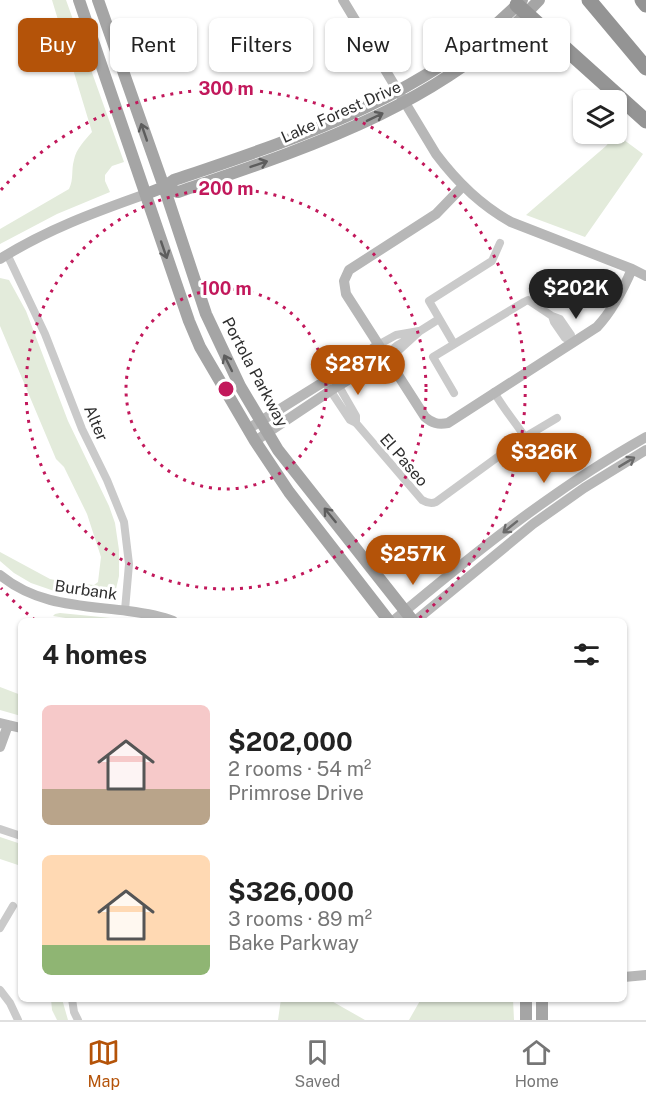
<!DOCTYPE html>
<html lang="en">
<head>
<meta charset="utf-8">
<style>
	body { margin:0; font-family:"Public Sans",sans-serif; background:#f2f2f2; color:#222; height:100vh; display:flex; flex-direction:column; font-size:22px; white-space:nowrap }
	* { box-sizing:border-box; margin:0 }
	p { font-size:20px; color:#767676 }
	.icon { flex:none; width:33px; height:33px; fill:none; stroke:currentColor; stroke-width:2; stroke-linecap:round; stroke-linejoin:round }
	.map { position:relative; flex:1; overflow:hidden }
	.drawer { position:absolute; left:18px; top:618px; width:609px; height:384px; display:flex; flex-direction:column; background:#fff; border-radius:9px; box-shadow:0 2px 4px #0004 }
	.drawer>* { flex:none }
	.hud { position:absolute; left:18px; top:18px; width:610px; height:54px; display:flex; gap:12px }
	.buttons { position:absolute; left:573px; top:90px; display:grid; gap:12px }
	.buttons a { display:grid; place-items:center; width:54px; height:54px; border-radius:9px; background:#fff; box-shadow:0 2px 4px #0004; font-size:30px }
	.price { position:absolute; translate:-50% -51px; padding:0 14px; border-radius:21px; background:#b45309; color:#fff; font-size:20px; line-height:39px; filter:drop-shadow(0 2px 3px #0008) }
	.price::after { content:''; position:absolute; left:50%; top:36px; width:18px; height:14px; margin-left:-9px; background:inherit; clip-path:polygon(0 0,100% 0,50% 100%) }
	.price.on { background:#222; color:#fff }
	ul { padding:0; list-style:none }
	li { display:flex; align-items:center; gap:18px; height:150px; padding:0 24px }
	li span { display:grid; place-items:center; flex:none; width:168px; height:120px; border-radius:9px; color:#555 }
	li>.icon { margin-inline-start:auto }
	span .icon { width:72px; height:72px; fill:#fffc; stroke-width:1 }
	li b { font-size:26px }
	h2 { display:flex; justify-content:space-between; align-items:center; height:72px; padding:0 24px; font-size:26px }
	.chip { padding:0 21px; border-radius:9px; background:#fff; box-shadow:0 2px 4px #0004; font-size:21px; line-height:54px }
	.chip.on { background:#b45309; color:#fff }
	.dock { display:flex; justify-content:space-around; align-items:center; height:84px; border-top:2px solid #e0e0e0; background:#fff; font-size:16px; color:#767676 }
	.dock a { display:grid; justify-items:center; gap:3px }
	.dock .on { color:#b45309 }
	.map>svg:first-child { display:block }
	.green { fill:#e3ebdb }
	.lines { fill:none; stroke-linecap:round; stroke-linejoin:round }
	.street { stroke:#cacaca; stroke-width:8 }
	.secondary { stroke:#b7b7b7; stroke-width:10 }
	.primary { stroke:#a5a5a5; stroke-width:12 }
	.highway { stroke:#949494; stroke-width:15 }
	.oneway { stroke:#5d5d5d }
	.oneway2 { stroke:#6b6b6b }
	.ring { fill:none; stroke:#c2185b; stroke-width:3; stroke-dasharray:3 6 }
	.labels { text-anchor:middle; dominant-baseline:central; stroke-width:6; stroke-linejoin:round; paint-order:stroke }
	.street-label { font-size:16px; fill:#2d2d2d; stroke:#fff }
	.centre { fill:#c2185b; stroke:#fff; stroke-width:3 }
	.ring-label { font-size:18px; text-anchor:middle; font-weight:bold; fill:#c2185b; stroke:#fff; stroke-width:6; stroke-linejoin:round; paint-order:stroke }
</style>
</head>
<body>
<div class="map">
<svg width="646" height="1020" viewBox="0 0 646 1020">
	<rect width="100%" height="100%" fill="#fff"/>
	<path class="green" d="M52 0H66L124 162 112 166 105 175V181L110 192 57 214 0 244V229L69 189C74 179 71 170 74 160 76 149 85 140 92 132Z
		M616 134 643 154 585 237 526 215 606 146Z
		M0 278 9 280 26 311 68 421 109 506 115 523 119 550V576L116 589 113 595 106 599 69 595 60 593 31 583 14 573 0 561V552L50 579 64 582 94 585 98 582 101 557 87 514 64 467 56 459 0 326Z
		M60 613 111 618 113 621H85L53 616 55 614Z
		M0 687 21 695V716L0 710Z
		M0 837 21 844V866L0 859Z
		M51 999H62L68 1020H57L52 1010Z
		M281 999H328L365 1020H278Z
		M421 999H513L514 1020H409Z"/>
	<g class="lines">
		<path class="street" d="M7 254 45 334 82 429 107 480 124 522 129 564 125 610
			M552 316 554 322 565 338 570 339 572 342
			M454 344 429 301 492 261 500 243
			M378 345 396 335 419 331
			M386 356C393 347 400 342 410 339
			M386 357 397 352 420 331 439 319
			M333 376 356 416V423
			M324 381 350 420 356 423 422 500C427 503 431 504 436 502L525 437 557 418
			M494 392C503 408 515 422 525 437
			M454 393 433 357 524 302 528 300 552 316 560 319 571 335 570 339
			M0 829 21 836
			M0 928 13 906
			M0 990 10 1003 18 1020
			M72 999 74 1012 78 1020"/>
		<path class="secondary" d="M343 0 436 154C457 182 480 205 511 222L632 269 646 276
			M463 186 436 214 349 270 344 281 346 294 425 417C432 423 438 425 448 423L597 327C613 310 623 290 632 269
			M0 259C46 230 95 212 146 194
			M248 429 333 376 378 345
			M255 441 330 391 386 357
			M0 575C38 606 81 605 128 611 143 613 158 615 173 621
			M393 621C473 554 555 488 646 437
			M415 621 533 524 584 488 646 450
			M0 723 21 728
			M0 747 8 725
			M624 977 646 975"/>
		<path class="primary" d="M79 0 189 321 200 347 255 441 289 492 389 621
			M98 0 164 187 206 314 240 386 278 450 413 621
			M164 187 178 192C307 148 445 104 539 0
			M146 194 164 187 174 180C298 138 428 96 522 0
			M526 999V1020
			M542 999V1020"/>
		<path class="highway" d="M589 0 646 68
			M642 0 646 5
			M517 5 646 121"/>
	</g>
	<defs><path id="oneway-shaft" d="M-6 0H5M1.5-3L5.5 0L1.5 3" fill="none" stroke-width="1.6" stroke-linecap="round" stroke-linejoin="round" transform="scale(1.5)"/></defs>
	<g class="oneway">
		<use href="#oneway-shaft" transform="translate(375 117) rotate(-26)"/>
		<use href="#oneway-shaft" transform="translate(144 132) rotate(-109)"/>
		<use href="#oneway-shaft" transform="translate(259 164) rotate(-19)"/>
		<use href="#oneway-shaft" transform="translate(164 250) rotate(71)"/>
		<use href="#oneway-shaft" transform="translate(228 363) rotate(-116)"/>
		<use href="#oneway-shaft" transform="translate(330 515) rotate(-129)"/>
	</g>
	<g class="oneway2">
		<use href="#oneway-shaft" transform="translate(627 462) rotate(-31)"/>
		<use href="#oneway-shaft" transform="translate(510 527) rotate(141)"/>
	</g>
	<g class="ring">
		<circle cx="226" cy="389" r="100"/>
		<circle cx="226" cy="389" r="200"/>
		<path d="M35 620A300 300 0 0 1 1 588M1 190A300 300 0 1 1 417 620"/>
	</g>
	<g class="labels">
		<g class="street-label">
			<text transform="translate(341 112) rotate(-24)">Lake Forest Drive</text>
			<text transform="translate(255 372) rotate(62)">Portola Parkway</text>
			<text transform="translate(96 423) rotate(67)">Alter</text>
			<text transform="translate(404 460) rotate(49)">El Paseo</text>
			<text transform="translate(86 590) rotate(8)">Burbank</text>
		</g>
	</g>
	<circle cx="226" cy="389" r="9" class="centre"/>
	<g class="ring-label">
		<text x="226" y="95">300 m</text>
		<text x="226" y="195">200 m</text>
		<text x="226" y="295">100 m</text>
	</g>
</svg>
<div class="buttons">
<a><svg class="icon" aria-label="layers" viewBox="0 0 24 24"><path d="M12 4l9 5-9 5-9-5zM3 14l9 5 9-5"/></svg></a>
</div>
<b class="price on" style="left:576px;top:320px">$202K</b>
<b class="price" style="left:358px;top:396px">$287K</b>
<b class="price" style="left:544px;top:484px">$326K</b>
<b class="price" style="left:413px;top:586px">$257K</b>
<div class="hud">
<a class="chip on">Buy</a>
<a class="chip">Rent</a>
<a class="chip">Filters</a>
<a class="chip">New</a>
<a class="chip">Apartment</a>
</div>
<section class="drawer">
<h2>4 homes<svg class="icon" aria-label="filters" viewBox="0 0 24 24"><path d="M4 7h16M4 17h16"/><circle cx="9" cy="7" r="2"/><circle cx="15" cy="17" r="2"/></svg></h2>
<ul>
<li><span style="background:linear-gradient(#f6c9c9 70%,#b9a48a 0)"><svg class="icon" aria-label="home" viewBox="0 0 24 24"><path d="M3 11l9-7 9 7M6 9v11h12V9"/></svg></span><div><b>$202,000</b><p>2 rooms · 54 m²</p><p>Primrose Drive</p></div></li>
<li><span style="background:linear-gradient(#ffd9b3 75%,#8fb573 0)"><svg class="icon" aria-label="home" viewBox="0 0 24 24"><path d="M3 11l9-7 9 7M6 9v11h12V9"/></svg></span><div><b>$326,000</b><p>3 rooms · 89 m²</p><p>Bake Parkway</p></div></li>
</ul>
</section>
</div>
<nav class="dock">
<a class="on"><svg class="icon" aria-label="map" viewBox="0 0 24 24"><path d="M3 6l6-2 6 2 6-2v14l-6 2-6-2-6 2zM9 4v14M15 6v14"/></svg>Map</a>
<a><svg class="icon" aria-label="saved" viewBox="0 0 24 24"><path d="M7 4h10v16l-5-4-5 4z"/></svg>Saved</a>
<a><svg class="icon" aria-label="home" viewBox="0 0 24 24"><path d="M3 11l9-7 9 7M6 9v11h12V9"/></svg>Home</a>
</nav>
</body>
</html>
